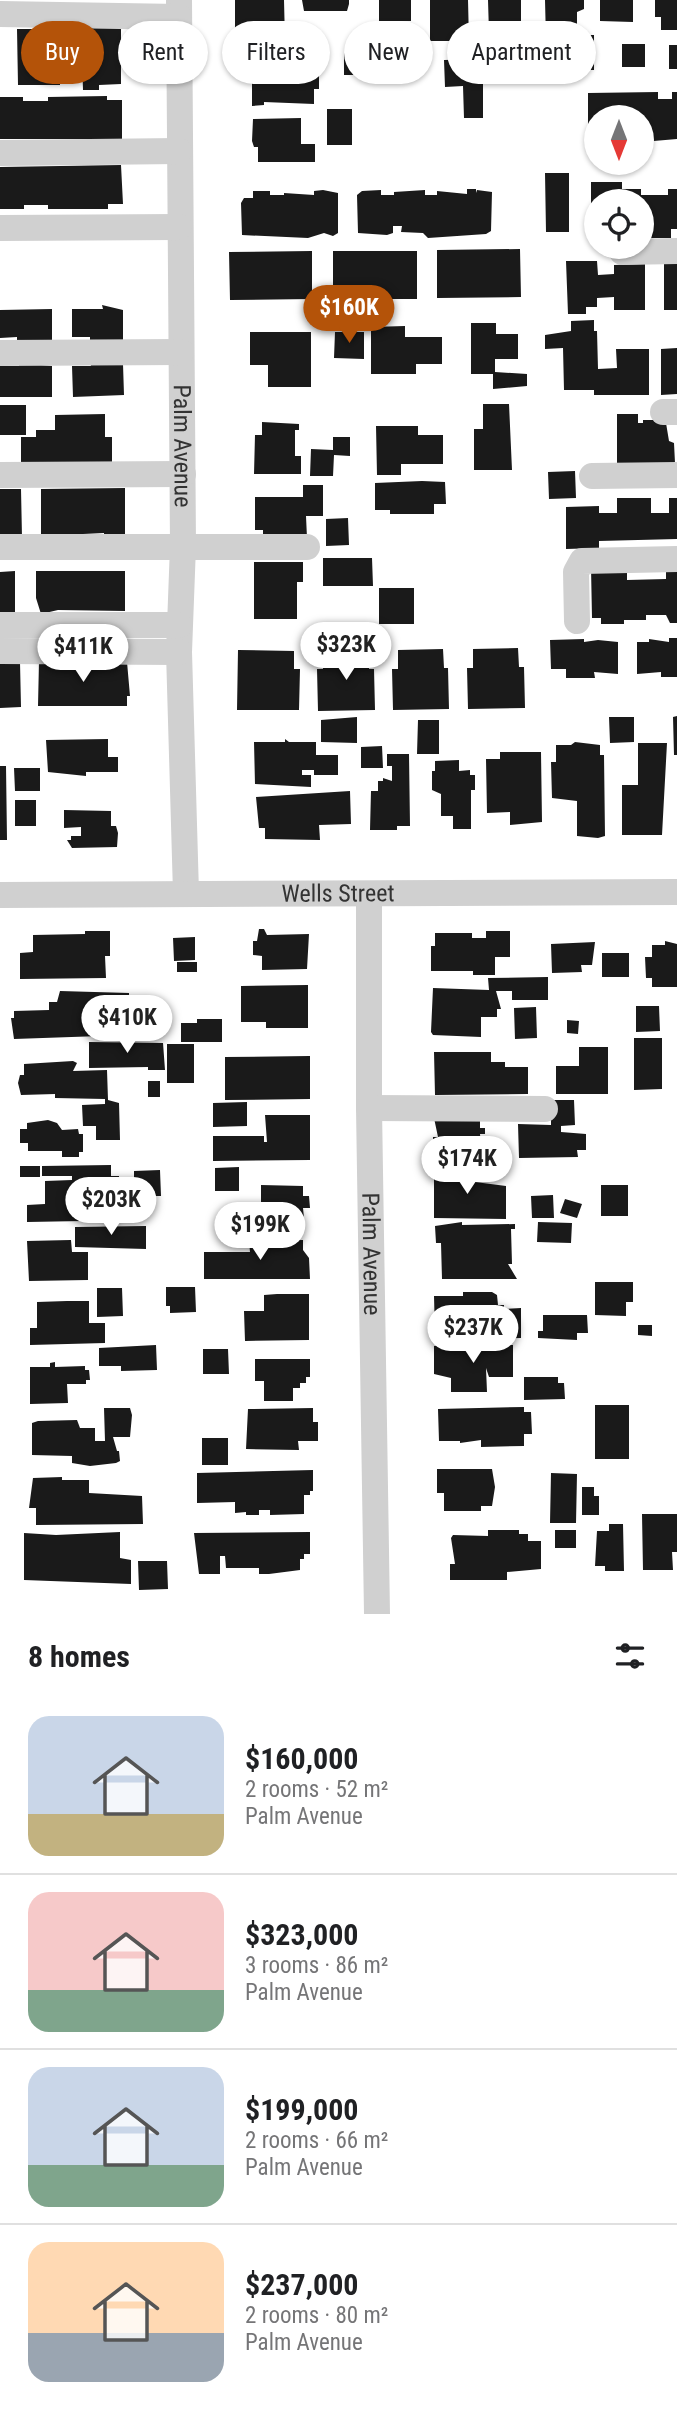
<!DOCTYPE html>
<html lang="en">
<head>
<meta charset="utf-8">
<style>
	body { margin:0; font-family:"Roboto Condensed",sans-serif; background:#f6f6f6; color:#202124; height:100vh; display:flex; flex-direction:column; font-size:26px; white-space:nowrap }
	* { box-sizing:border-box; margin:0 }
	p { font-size:23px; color:#757577 }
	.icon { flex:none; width:38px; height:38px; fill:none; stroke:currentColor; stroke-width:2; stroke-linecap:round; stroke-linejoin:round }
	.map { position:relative; height:1614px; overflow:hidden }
	.sheet { display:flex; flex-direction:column; background:#fff; flex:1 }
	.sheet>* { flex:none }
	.guide { position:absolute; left:21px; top:21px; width:635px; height:63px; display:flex; gap:14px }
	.needle { width:46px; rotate:180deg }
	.tools { position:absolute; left:584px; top:105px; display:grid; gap:14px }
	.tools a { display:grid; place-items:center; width:70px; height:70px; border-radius:50%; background:#fff; box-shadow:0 2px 5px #0004; font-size:35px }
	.price { position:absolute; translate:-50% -60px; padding:0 16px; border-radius:24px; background:#fff; color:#222; font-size:23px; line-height:46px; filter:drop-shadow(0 2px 4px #0008) }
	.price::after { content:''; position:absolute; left:50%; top:42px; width:21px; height:16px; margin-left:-10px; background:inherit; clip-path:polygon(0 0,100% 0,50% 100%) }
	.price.current { background:#b45309; color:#fff }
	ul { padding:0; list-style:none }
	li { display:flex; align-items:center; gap:21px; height:175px; padding:0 28px }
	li+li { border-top:2px solid #e0e0e0 }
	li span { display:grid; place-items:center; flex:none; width:196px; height:140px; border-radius:21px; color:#555 }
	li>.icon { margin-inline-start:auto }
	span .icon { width:84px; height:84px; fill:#fffc; stroke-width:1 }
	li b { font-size:30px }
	h2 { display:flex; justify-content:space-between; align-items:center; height:84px; padding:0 28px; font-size:30px }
	.chip { padding:0 24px; border-radius:32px; background:#fff; box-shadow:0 2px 5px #0004; font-size:24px; line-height:63px }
	.chip.current { background:#b45309; color:#fff }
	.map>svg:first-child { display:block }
	.building { fill:#1a1a1a }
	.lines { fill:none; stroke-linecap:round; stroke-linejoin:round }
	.minor { stroke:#d0d0d0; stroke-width:26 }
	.labels { text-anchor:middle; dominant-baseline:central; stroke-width:7; stroke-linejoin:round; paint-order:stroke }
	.street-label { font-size:24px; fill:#333; stroke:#fff }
</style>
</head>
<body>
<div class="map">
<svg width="677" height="1614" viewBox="0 0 677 1614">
	<rect width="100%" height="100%" fill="#fff"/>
	<path class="building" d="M235 0H284L285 41 235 42Z
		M302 0H349V4L347 11H304Z
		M379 0H411V21H395V52H379Z
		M430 0H468L469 41H430Z
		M488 0H521V22H517V35H509V66H490Z
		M545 0H584V9L577 12V26H567L568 39 546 40Z
		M600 0H633V22L600 21Z
		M655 0H677V30H661V17H655Z
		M81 28H121V84L99 85V90H83Z
		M17 29H42V32L53 35V40H60V85H18Z
		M573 35H594V70H572Z
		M515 40H537V64H515Z
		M421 43 423 65 400 66V45Z
		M622 44H645V67H622Z
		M669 45H677V69H669Z
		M344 52H368V75H344Z
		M483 59V118H464L463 86 445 87 444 60Z
		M278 62H319V89H314V104L264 102V105L252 106V69H278Z
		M658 92V99H672V92H677V139L642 142V117H597V142H588V93Z
		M107 96V100H122V139H0V97H23V101H48V97Z
		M327 109H352V145H327Z
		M301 118V144H315V162H258V147H254L252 141 253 119Z
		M121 165 123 204H108V209H48V205H24V209H0V167Z
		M545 173H569V232H546Z
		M591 182H622V189H641V195H668V189H677V229H671V238H642V201H597V234H591Z
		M467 189H476V193L477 190 492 192 491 231 486 234 428 238 423 233 401 232 402 226H393V233L387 235 358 233 357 195 362 191 381 190V195H394V192L425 190V195H437V191L467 194Z
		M323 190 338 193V233L333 236 324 233 308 238 242 235 241 203 244 198H253V191H270V195H284V193L314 195V191Z
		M520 249 521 297 437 298V250Z
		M312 251V299L230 300 229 252Z
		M333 251H417V299H333Z
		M566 261H597L598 275 614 274V265L645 264V310H614V297L597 298V307H586V314H568Z
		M664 264H677V310H664Z
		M102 305 123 310V341L90 343V337H72V309H103Z
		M52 309V342L17 344V337L0 338V310Z
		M594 320V331H597L598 369 617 368 616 349H649V395H594V390H564L563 348 545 349V335L571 331V321Z
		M471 323H496V334H518V359H495V372L527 374V386L493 389V374H471Z
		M405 326V337H442V364H416V374H371V327Z
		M250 332H311V387H268V365H250Z
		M335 332H364V359L334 358Z
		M677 348V394L661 395V349Z
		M19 363 52 366V397H0V366H19Z
		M90 363 123 364 124 395 73 397 72 366H91Z
		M483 404H509L512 470H474V429H483Z
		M0 405H26V435H0Z
		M105 414V437H112V466L21 465V437H36V430H55V415Z
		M617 414H638V423H643V420H661L666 423 669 441 674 443 675 463 617 464Z
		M262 422 299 424V430H295V456H301V474H254L255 435H262Z
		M376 426H418V435H443V464H401V475H377Z
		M333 437H350V456L334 455 333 476H310L311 449 333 450Z
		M575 471 576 498 549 499 548 472Z
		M422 481 445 482 446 504H434V514H390V510H375V483Z
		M303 485H323V516H306L307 538 263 541V530H255V497H303Z
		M125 488V536H104V533L41 536V489Z
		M0 489H21L22 537H0Z
		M617 498H651V513H669V498H677V539L599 541V548L566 549V507L599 506V513H617Z
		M348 518 349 545 326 546V519Z
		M323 558H372L373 586H323Z
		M254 562H303V582H297V619H254Z
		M627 566V580L666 579V566H677V623H670L666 615H646V620H624V624H601V618H592L591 567Z
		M15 571V612H0V572Z
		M36 571H125V611L58 610 41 614 36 598Z
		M379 588H414V624H379Z
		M669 638H677V677H661V672L637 674V642H649V639L669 642Z
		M584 639V642L598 640 618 642V674L594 672 595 678H566V669H551L550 640Z
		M518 648 519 667H524L525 708 468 709 467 668H473V649Z
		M443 649 444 668H448L449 709 393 710 392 669H398V650Z
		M238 650 294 651V669H300L299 710H237Z
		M323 650H369V669H374L375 710 318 711 317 669H323Z
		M39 661 127 662 130 696H127V706H38Z
		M0 662H20L21 707 0 708Z
		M677 716V755H674L673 717Z
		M357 717V743L321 742V720Z
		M609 717H634V742L610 743Z
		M418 720H439V754H417Z
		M108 739V757H118V772H86V776L48 772 46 740Z
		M285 739 289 742H316V755H338V775H314V770H302V775H311V787L255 784 254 742H285Z
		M575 742 600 745V755H604L605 836 598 838 577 836V801L552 798 551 762H556V745H571Z
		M638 743H667L662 835H622V785H638Z
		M382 746 383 768H361V747Z
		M500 752H541L542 822 510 825V812L487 813 486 759H500Z
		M387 754H409L410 826H397V830H370L371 791H378V781H383V778L392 781V766H387Z
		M459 760V771L470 770V775H475V790H471V829H453V816H441V794L432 790V771H435V761Z
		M0 766H6L7 840H0Z
		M14 768H40V791H15Z
		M350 791 351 824 319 825 320 840 265 839V828H259L256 797Z
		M15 800H36V826H15Z
		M64 810 111 811V826H116L118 833 117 847 72 848 67 840H71V836H81V827L64 828Z
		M259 929H264L267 935 309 934 307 969 262 970V956L253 955V941H257Z
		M85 931H110V956H105L106 978 20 979V953L33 952V935L85 934Z
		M486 931H510V957H495V975H473V971H431V946H435V933H472V938H486Z
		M195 937V960L174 961 173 938Z
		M665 941 677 944V987H652V978H646L645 957H652V945H665Z
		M595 942 592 965H581L582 972 552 973 551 944Z
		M602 953H629V977H602Z
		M177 962H197V972H177Z
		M548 977V1000H512V991H496L501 1009H497V1017H481V1037L433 1035 431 1032 433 988 489 990 488 978Z
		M308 985V1028H266V1022H241V986Z
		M60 991 129 993V1035L14 1039 11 1018H14V1011L49 1010V1002H57Z
		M636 1006H659L660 1031 636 1032Z
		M536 1007 537 1038 515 1039 514 1008Z
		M197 1019H222V1042H181V1023H197Z
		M567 1020 579 1021 578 1034 567 1033Z
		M634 1038H662V1089L634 1090Z
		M89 1042 163 1043 165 1070H148V1067L89 1068Z
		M167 1044H194V1083H167Z
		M579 1047H608V1094H556V1066H579Z
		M434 1052H491V1062H505V1067H528V1094L435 1095Z
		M310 1056V1099L225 1100V1057Z
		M73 1061 77 1063 73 1071 107 1070 108 1100 119 1103 120 1140H96V1126H83L82 1105 105 1104V1099L55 1098V1094L21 1095 18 1083 20 1075H24V1064Z
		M148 1081H160V1097H148Z
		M551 1100H574L575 1125 561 1126V1132L586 1134V1150H577L578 1157 519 1158 518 1124 551 1125Z
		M247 1102V1126L213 1127V1103Z
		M480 1113V1128H485V1134H480L482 1156 433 1157V1137H438L434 1118Z
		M265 1115H310V1160L213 1161V1136H264V1142H267Z
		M48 1120 57 1123 62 1130 78 1129 79 1134H83V1152H79V1157H62V1151H28V1143H20V1129H27V1123Z
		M111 1165V1176H119V1188H104V1177H101V1205H83V1221L27 1222V1205L45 1204V1181L72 1180V1176H42V1166Z
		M20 1166H40V1177H20Z
		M239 1167V1191H215V1168Z
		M475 1168V1182L506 1186V1219L434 1218V1169Z
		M160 1170 161 1196H134V1171Z
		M261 1185 303 1186V1196H309L310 1208H303L304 1218 266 1219V1202H261Z
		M601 1185H628V1216H601Z
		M553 1195 554 1218H532L531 1196Z
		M565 1199 582 1204 577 1218 560 1213Z
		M462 1222V1225L515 1224V1229H511L512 1264H508L517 1279H442L441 1243H436L435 1226Z
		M538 1222 572 1223 571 1243 537 1242Z
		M146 1226V1249L75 1247V1227Z
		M71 1240 72 1252H88V1280L29 1281 27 1241Z
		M303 1240V1250L309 1258 310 1279H204V1252H250L249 1241Z
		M595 1282H633V1302H626V1316L595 1315Z
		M166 1287H195L196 1312 170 1313V1306H166Z
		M97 1288H122L123 1316 97 1317Z
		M463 1292H492L497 1295 498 1305H504V1309L521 1308V1338L454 1339V1334H435L434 1296H463Z
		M277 1294H309V1340L245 1341 244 1311H264V1295Z
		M67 1301H89V1323H105V1343L30 1345V1328H37V1302Z
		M543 1315H587L588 1333H577V1340L538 1338V1331H543Z
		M638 1325H652V1336L638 1335Z
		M156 1345 157 1370 121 1371V1366H99V1348Z
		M513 1345V1377H489L486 1368 487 1392H451V1378L434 1374V1346Z
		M203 1349H228L229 1374H203Z
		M255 1359H310V1377H306V1383H300V1388H293V1401H264V1381H255Z
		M55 1362V1367L85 1366V1370H89L90 1380H86V1384H67L68 1403 30 1404V1367H50V1363Z
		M524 1377H558V1383H564L565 1399 524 1400Z
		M595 1405H629V1459H595Z
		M524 1407V1412H531L532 1434H524V1446L481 1447V1440L460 1443V1441H439L438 1409Z
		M104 1408H130L132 1415 130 1437H113L117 1451H119L120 1461 116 1463 90 1466 72 1463V1456L32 1455V1423L38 1421 77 1420 80 1428H95V1441H105Z
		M313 1408V1422H318V1441H298L299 1450 246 1449 248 1409Z
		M202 1438H228V1465H202Z
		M437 1469H492L495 1487 492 1506H481V1511H444V1493H437Z
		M313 1470V1491H310V1495H304V1514L270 1515V1510H259V1515H246V1512L235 1513V1502L197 1503V1473Z
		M551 1473 577 1474 576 1523H550Z
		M62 1477V1480H89V1493L142 1496 143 1524 36 1525V1508H29L33 1478Z
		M582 1487H594V1496H599V1515H582Z
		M642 1514H677V1552H672L673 1570H643Z
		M609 1524H623L624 1571H605V1566H595L597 1531H609Z
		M488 1530H519V1534H528V1541H541V1569L507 1572V1580H450V1564H455L451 1538 453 1535 488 1536Z
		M555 1530H576V1548H555Z
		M120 1532V1558L131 1560V1584L24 1580V1533L56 1535Z
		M310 1532V1554H304V1559H300V1570L269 1574H259V1568H226L225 1556H220V1574H199L194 1533Z
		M138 1561H167L168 1589 139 1590Z"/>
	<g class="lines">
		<g class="minor">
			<path id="s1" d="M179 0 183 546 179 652 186 893"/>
			<path d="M0 14 179 17"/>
			<path d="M0 153 179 151"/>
			<path d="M0 228 179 227"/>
			<path d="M622 252 677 251"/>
			<path d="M0 353 181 352"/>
			<path d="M663 412H677"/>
			<path d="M0 475 183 474"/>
			<path d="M592 476 677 475"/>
			<path d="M0 547H307"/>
			<path d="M577 621 576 572 582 561 677 559"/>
			<path d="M0 625H179"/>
			<path d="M0 651 179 652"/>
			<path id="s2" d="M369 894V1108L377 1614"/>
			<path id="s3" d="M0 895 677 892"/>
			<path d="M369 1108 545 1109"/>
		</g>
	</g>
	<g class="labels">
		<g class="street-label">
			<text stroke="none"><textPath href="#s1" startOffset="446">Palm Avenue</textPath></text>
			<text stroke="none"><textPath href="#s3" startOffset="338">Wells Street</textPath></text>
			<text stroke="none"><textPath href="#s2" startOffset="360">Palm Avenue</textPath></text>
		</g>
	</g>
</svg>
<div class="tools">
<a><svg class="needle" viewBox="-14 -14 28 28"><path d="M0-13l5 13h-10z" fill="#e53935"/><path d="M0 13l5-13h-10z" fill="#757577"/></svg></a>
<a><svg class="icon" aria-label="locate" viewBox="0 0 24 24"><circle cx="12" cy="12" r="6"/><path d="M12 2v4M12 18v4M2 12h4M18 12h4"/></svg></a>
</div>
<b class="price current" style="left:349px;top:345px">$160K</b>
<b class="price" style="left:346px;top:682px">$323K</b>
<b class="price" style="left:83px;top:684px">$411K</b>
<b class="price" style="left:127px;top:1055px">$410K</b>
<b class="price" style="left:467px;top:1196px">$174K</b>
<b class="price" style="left:111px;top:1237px">$203K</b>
<b class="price" style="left:260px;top:1262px">$199K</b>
<b class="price" style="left:473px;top:1365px">$237K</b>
<div class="guide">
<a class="chip current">Buy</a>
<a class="chip">Rent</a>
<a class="chip">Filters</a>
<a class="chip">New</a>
<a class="chip">Apartment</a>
</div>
</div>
<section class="sheet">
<h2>8 homes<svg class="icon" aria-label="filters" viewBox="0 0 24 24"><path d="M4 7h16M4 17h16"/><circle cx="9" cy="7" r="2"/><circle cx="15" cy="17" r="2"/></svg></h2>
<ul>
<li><span style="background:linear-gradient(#c9d6e8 70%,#c2b280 0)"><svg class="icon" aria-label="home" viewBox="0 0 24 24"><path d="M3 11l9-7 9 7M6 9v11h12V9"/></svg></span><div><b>$160,000</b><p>2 rooms · 52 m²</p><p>Palm Avenue</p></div></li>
<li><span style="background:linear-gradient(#f6c9c9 70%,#7fa58c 0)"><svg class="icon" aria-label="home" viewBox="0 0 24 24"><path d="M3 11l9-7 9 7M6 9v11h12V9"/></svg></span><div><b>$323,000</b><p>3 rooms · 86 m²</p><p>Palm Avenue</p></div></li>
<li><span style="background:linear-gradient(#c9d6e8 70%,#7fa58c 0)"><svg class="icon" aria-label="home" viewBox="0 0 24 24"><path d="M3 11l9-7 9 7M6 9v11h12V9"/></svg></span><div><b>$199,000</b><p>2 rooms · 66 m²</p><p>Palm Avenue</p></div></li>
<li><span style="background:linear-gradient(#ffd9b3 65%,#9aa5b1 0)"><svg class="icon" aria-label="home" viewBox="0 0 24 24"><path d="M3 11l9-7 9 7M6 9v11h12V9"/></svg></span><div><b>$237,000</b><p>2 rooms · 80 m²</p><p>Palm Avenue</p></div></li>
</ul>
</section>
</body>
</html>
